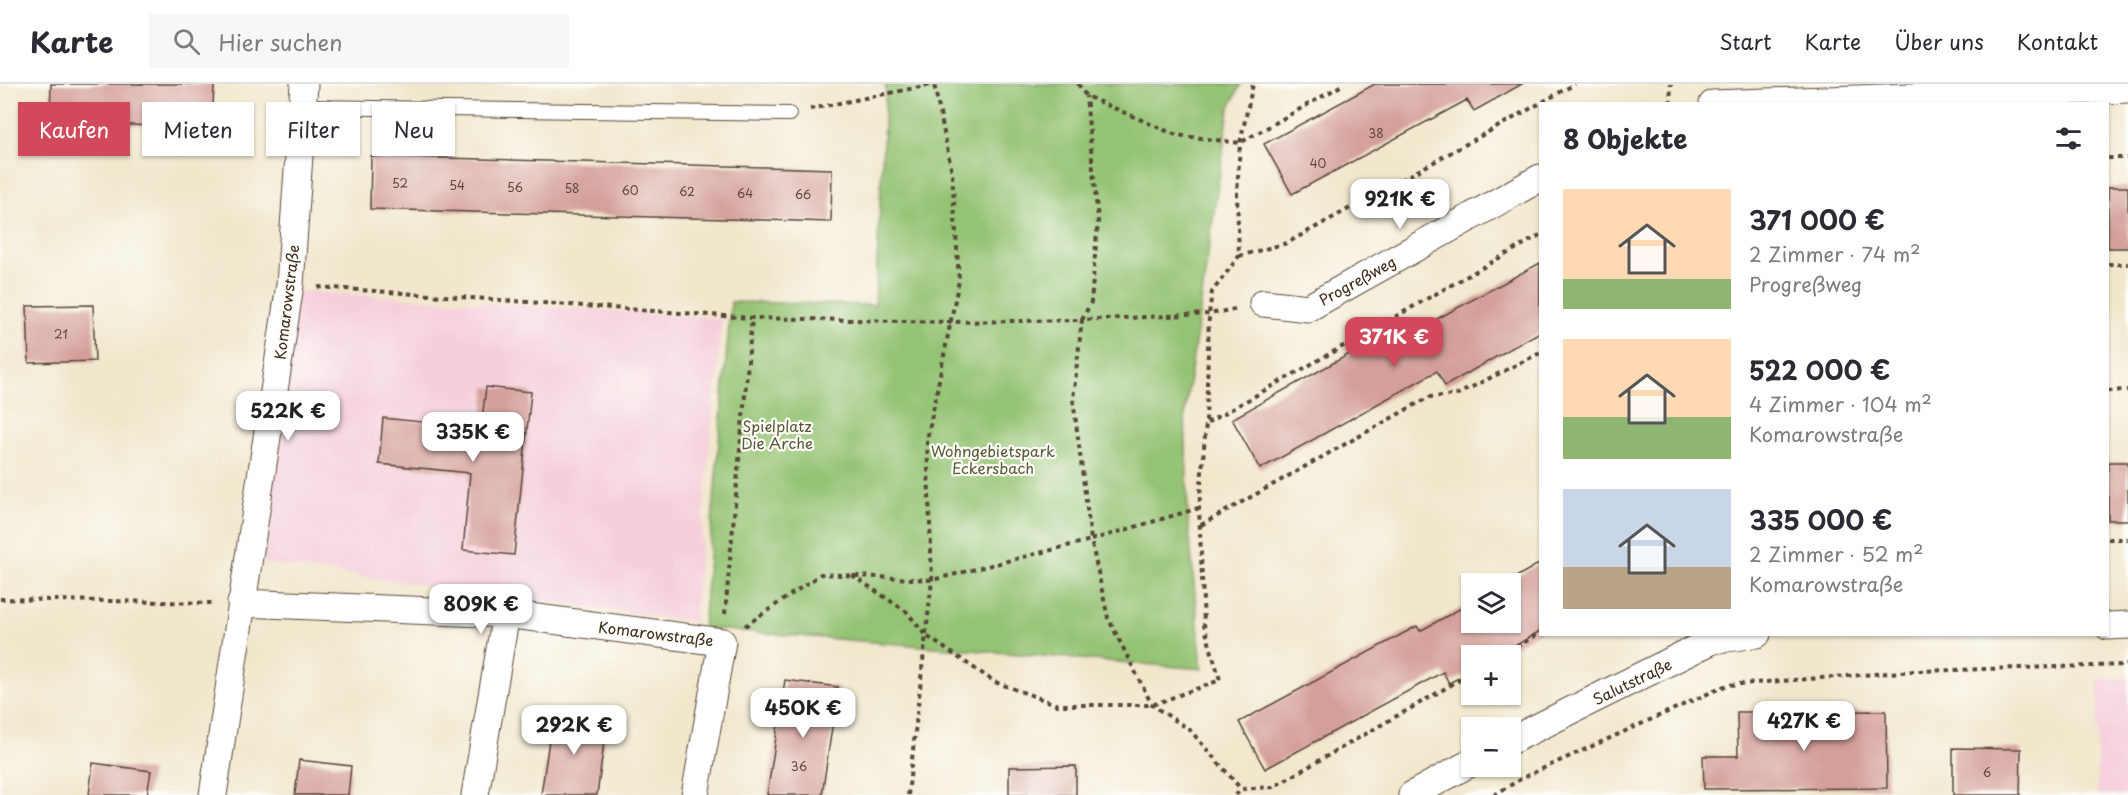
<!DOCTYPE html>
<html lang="de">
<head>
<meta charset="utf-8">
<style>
	body { margin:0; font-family:"Playpen Sans",sans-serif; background:#f7f7f7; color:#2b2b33; height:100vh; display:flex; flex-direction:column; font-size:22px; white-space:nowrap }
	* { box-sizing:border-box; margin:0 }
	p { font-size:20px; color:#7c7c81 }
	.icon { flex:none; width:33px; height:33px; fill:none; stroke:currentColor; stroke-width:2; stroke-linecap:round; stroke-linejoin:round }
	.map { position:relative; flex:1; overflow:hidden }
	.details { position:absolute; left:1539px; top:18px; width:570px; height:534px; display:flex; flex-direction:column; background:#fff; border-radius:0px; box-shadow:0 2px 4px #0004 }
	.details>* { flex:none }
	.hud { position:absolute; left:18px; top:18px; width:570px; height:54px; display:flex; gap:12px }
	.controls { position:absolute; left:1461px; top:489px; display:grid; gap:12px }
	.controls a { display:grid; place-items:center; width:60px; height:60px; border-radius:0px; background:#fff; box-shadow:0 2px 4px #0004; font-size:30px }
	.price { position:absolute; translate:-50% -51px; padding:0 14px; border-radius:12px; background:#fff; color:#222; font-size:20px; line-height:39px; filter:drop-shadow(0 2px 3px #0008) }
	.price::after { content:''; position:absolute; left:50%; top:36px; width:18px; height:14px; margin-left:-9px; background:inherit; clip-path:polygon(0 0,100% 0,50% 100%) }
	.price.current { background:#d1495b; color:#fff }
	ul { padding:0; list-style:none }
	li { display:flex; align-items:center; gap:18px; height:150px; padding:0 24px }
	li span { display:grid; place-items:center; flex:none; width:168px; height:120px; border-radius:0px; color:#555 }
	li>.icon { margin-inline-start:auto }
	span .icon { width:72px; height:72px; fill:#fffc; stroke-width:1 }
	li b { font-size:26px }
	h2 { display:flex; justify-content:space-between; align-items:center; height:72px; padding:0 24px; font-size:26px }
	.chip { padding:0 21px; border-radius:0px; background:#fff; box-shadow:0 2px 4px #0004; font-size:21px; line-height:54px }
	.chip.current { background:#d1495b; color:#fff }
	header { display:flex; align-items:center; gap:36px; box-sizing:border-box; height:84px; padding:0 30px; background:#fff; border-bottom:2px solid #e1e1e2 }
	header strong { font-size:28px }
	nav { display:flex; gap:33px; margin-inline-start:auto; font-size:21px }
	.search { width:420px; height:54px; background:#f7f7f7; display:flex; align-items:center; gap:15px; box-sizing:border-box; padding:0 21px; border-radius:0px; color:#7c7c81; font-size:22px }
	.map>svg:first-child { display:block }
	.built { fill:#f5cfdb }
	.green { fill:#94c373; stroke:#687648; stroke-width:1.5 }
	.building { fill:#d49f99 }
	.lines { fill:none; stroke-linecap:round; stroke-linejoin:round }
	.service-casing { stroke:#564638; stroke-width:16 }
	.minor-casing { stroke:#564638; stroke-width:29 }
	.path { stroke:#564638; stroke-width:4; stroke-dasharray:4.5 4.5; stroke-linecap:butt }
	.service { stroke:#fff; stroke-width:14 }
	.minor { stroke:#fff; stroke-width:27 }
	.labels { text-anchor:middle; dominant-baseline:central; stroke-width:4.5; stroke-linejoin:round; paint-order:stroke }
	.number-label { font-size:12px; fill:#61473d }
	.street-label { font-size:15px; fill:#3b2a1e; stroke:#fdfcf7 }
	.park-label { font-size:15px; fill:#565838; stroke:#fdfcf7 }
</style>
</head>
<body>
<header>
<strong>Karte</strong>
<div class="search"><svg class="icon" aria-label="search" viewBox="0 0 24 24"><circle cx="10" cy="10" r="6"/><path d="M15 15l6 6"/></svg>Hier suchen</div>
<nav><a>Start</a><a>Karte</a><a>Über uns</a><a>Kontakt</a></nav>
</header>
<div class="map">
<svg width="2128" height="711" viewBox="0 0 2128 711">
	<rect width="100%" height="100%" fill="#fdfcf7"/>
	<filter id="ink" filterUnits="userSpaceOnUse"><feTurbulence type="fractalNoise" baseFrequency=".0167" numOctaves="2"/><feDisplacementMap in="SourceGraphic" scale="12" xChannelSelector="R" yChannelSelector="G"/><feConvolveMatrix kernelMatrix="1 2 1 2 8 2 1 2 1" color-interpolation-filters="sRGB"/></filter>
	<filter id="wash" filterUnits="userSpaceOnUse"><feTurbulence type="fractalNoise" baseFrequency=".008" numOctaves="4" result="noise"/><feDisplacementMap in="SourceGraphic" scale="24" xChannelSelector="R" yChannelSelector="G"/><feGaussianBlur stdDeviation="1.35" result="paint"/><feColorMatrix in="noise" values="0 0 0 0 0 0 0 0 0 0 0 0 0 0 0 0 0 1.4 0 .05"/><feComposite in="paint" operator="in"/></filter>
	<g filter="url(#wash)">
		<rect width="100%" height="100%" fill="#f1e7cc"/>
		<path class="built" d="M297 207 722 234 694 538 262 479Z
			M2128 594V711H2097L2098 595Z"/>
		<path class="green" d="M886 0H1241L1229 25 1185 328 1188 436 1202 585 703 544 731 218 875 221Z"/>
		<g id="blocks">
			<path class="building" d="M51 0H214L212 44 50 38Z
				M1375 0H1522L1474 27 1467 16 1292 110 1264 60Z
				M371 72 832 85 831 138 370 125Z
				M2108 103H2128V164H2108Z
				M1540 179V248L1445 302 1437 287 1260 385 1232 335 1409 237 1415 247Z
				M93 221 95 277 29 279 27 222Z
				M486 303 531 308 514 471 463 466 470 389 379 380 383 334 481 344Z
				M2108 378H2128V436H2108Z
				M1540 479V547L1498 572H1472V587L1449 599 1443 588 1265 685 1239 638 1417 542 1420 547 1472 518V538H1510V500H1504Z
				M785 596 838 603 822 711H767Z
				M1886 627 1887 704 1704 705 1703 672H1738L1737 628Z
				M553 629 607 636 597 711H541Z
				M1953 664 2021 665 2020 711H1953Z
				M299 676 351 682 348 711H295Z
				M93 679 151 687 147 711H89Z
				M1076 682V711H1009V683Z"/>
		</g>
	</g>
	<g filter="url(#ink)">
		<use href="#blocks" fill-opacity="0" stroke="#564638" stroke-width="1.5"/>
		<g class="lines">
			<g class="service-casing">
				<path id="service" d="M304 23 789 30"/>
			</g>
			<g class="minor-casing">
				<path id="minor" d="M1713 20 2128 5
					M1263 219 1308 224 1540 94
					M241 519 506 530 722 558 695 711
					M2108 542 2128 541
					M1510 657 1713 556 1757 550
					M213 711 290 201 304 0
					M475 711 506 530
					M1412 711 1472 678"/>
			</g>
			<path class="path" d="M1078 0 1086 12 1176 51 1240 59 1344 0
				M1670 20 1671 0
				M810 25 935 0
				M2108 74H2128
				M1239 172 1287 159 1575 0
				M2108 180H2128
				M318 203 752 234 951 238 1082 236 1091 218 1098 137 1086 12
				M2108 307 2128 306
				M1207 339 1540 151
				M1199 424 1091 456 1108 534 1152 621 1190 646 1241 705
				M1201 441 1429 313 1456 311 1540 269
				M2108 455H2128
				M852 491 907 528 925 551 995 598 1058 621H1152L1220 596 1204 541 1199 424 1206 339 1209 230 1212 208 1239 172 1237 110 1240 59 1253 0
				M0 515 213 519
				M725 530 752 234
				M745 542 821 490 932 496 1091 456 1073 315 1082 236 1209 230 1235 225
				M1501 572 1540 549
				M908 711 932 496 927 356 959 196 952 88 934 0
				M1236 711 1241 705 1273 703 1472 589
				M1494 711 1524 693 1727 601 1915 587 2128 581"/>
			<use href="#service" class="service"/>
			<use href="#minor" class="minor"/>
		</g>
	</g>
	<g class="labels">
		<g class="number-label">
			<text x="1376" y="49">38</text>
			<text x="1318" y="79">40</text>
			<text x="400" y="99">52</text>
			<text x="457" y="101">54</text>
			<text x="515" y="103">56</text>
			<text x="572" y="104">58</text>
			<text x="630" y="106">60</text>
			<text x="687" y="107">62</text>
			<text x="745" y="109">64</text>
			<text x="803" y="110">66</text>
			<text x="61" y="250">21</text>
			<text x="799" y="682">36</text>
			<text x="1987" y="688">6</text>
		</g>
		<g class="street-label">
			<text transform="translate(1357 196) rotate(-29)">Progreßweg</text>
			<text transform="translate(286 218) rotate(-83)">Komarowstraße</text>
			<text transform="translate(656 549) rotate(7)">Komarowstraße</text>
			<text transform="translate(1632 597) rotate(-26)">Salutstraße</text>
		</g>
		<g class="park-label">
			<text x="777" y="341">Spielplatz<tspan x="777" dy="17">Die Arche</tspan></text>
			<text x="993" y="366">Wohngebietspark<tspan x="993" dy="17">Eckersbach</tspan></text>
		</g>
	</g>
</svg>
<div class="controls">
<a><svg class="icon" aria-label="layers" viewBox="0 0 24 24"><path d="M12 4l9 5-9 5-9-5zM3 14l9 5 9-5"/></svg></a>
<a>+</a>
<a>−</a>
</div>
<b class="price" style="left:1400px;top:146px">921K €</b>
<b class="price current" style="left:1394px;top:284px">371K €</b>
<b class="price" style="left:288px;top:358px">522K €</b>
<b class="price" style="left:473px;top:379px">335K €</b>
<b class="price" style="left:481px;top:551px">809K €</b>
<b class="price" style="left:803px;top:655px">450K €</b>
<b class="price" style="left:1804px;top:668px">427K €</b>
<b class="price" style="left:574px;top:672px">292K €</b>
<div class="hud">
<a class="chip current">Kaufen</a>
<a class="chip">Mieten</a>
<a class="chip">Filter</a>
<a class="chip">Neu</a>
</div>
<section class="details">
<h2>8 Objekte<svg class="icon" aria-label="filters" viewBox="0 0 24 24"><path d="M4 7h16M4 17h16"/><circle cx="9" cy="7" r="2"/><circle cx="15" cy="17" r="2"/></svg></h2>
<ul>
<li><span style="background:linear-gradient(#ffd9b3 75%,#8fb573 0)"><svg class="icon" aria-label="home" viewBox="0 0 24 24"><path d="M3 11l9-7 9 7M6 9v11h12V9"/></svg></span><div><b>371 000 €</b><p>2 Zimmer · 74 m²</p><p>Progreßweg</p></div></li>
<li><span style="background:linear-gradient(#ffd9b3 65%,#8fb573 0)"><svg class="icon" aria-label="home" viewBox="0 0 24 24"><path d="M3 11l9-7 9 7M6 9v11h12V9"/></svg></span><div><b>522 000 €</b><p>4 Zimmer · 104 m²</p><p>Komarowstraße</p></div></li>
<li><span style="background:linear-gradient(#c9d6e8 65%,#b9a48a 0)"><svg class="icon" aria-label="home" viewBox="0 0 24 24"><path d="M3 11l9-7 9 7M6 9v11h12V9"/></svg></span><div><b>335 000 €</b><p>2 Zimmer · 52 m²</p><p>Komarowstraße</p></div></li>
</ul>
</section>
</div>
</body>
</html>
